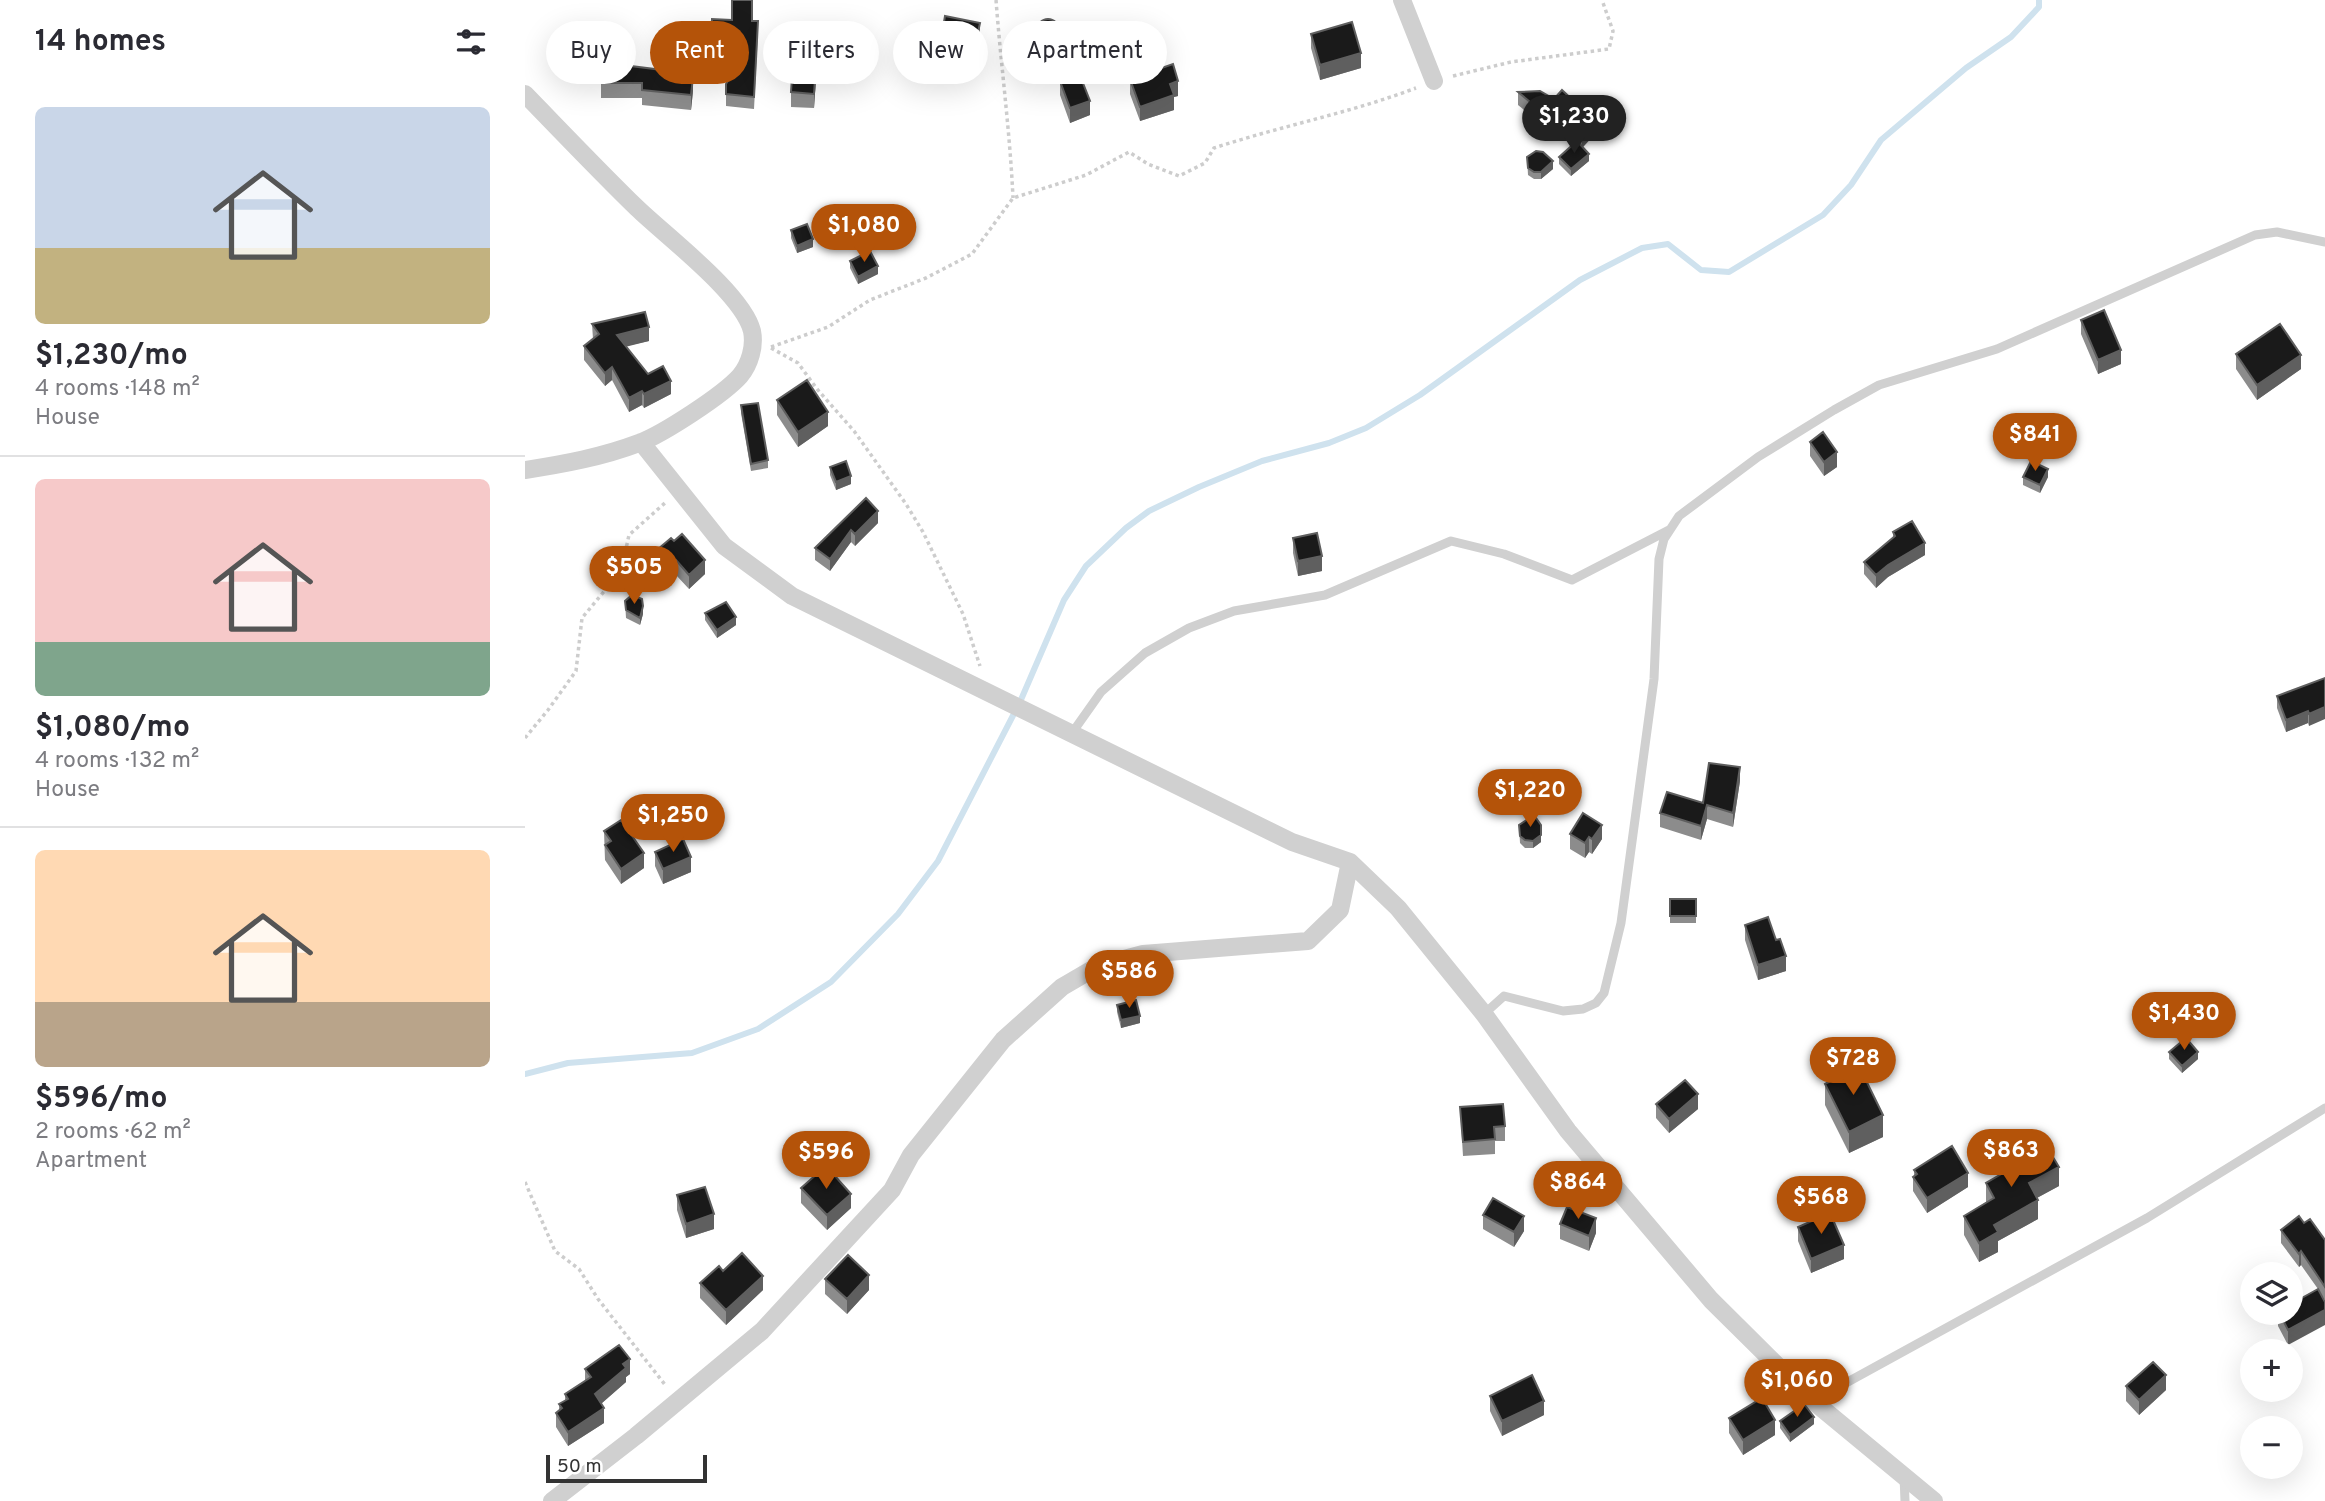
<!DOCTYPE html>
<html lang="en">
<head>
<meta charset="utf-8">
<style>
	body { margin:0; font-family:Overpass,sans-serif; background:#f7f7f7; color:#2b2b33; height:100vh; display:flex; flex-direction:column; font-size:26px; white-space:nowrap }
	* { box-sizing:border-box; margin:0 }
	p { font-size:23px; color:#7c7c81 }
	.icon { flex:none; width:38px; height:38px; fill:none; stroke:currentColor; stroke-width:2; stroke-linecap:round; stroke-linejoin:round }
	.map { position:relative; flex:1; overflow:hidden }
	.panel { display:flex; flex-direction:column; background:#fff; width:525px }
	.panel>* { flex:none }
	.top-card { position:absolute; left:21px; top:21px; width:665px; height:63px; display:flex; gap:14px }
	.tools { position:absolute; left:1715px; top:1262px; display:grid; gap:14px }
	.tools a { display:grid; place-items:center; width:63px; height:63px; border-radius:50%; background:#fff; box-shadow:0 7px 28px #0002; font-size:35px }
	.scale { position:absolute; left:21px; bottom:18px; width:161px; box-sizing:border-box; padding-left:7px; border:4px solid #333; border-top:0; font-size:19px; line-height:24px; white-space:nowrap; color:#333; -webkit-text-stroke:5px #fff; paint-order:stroke }
	.price { position:absolute; translate:-50% -60px; padding:0 16px; border-radius:24px; background:#b45309; color:#fff; font-size:23px; line-height:46px; filter:drop-shadow(0 2px 4px #0008) }
	.price::after { content:''; position:absolute; left:50%; top:42px; width:21px; height:16px; margin-left:-10px; background:inherit; clip-path:polygon(0 0,100% 0,50% 100%) }
	.price.on { background:#222; color:#fff }
	ul { padding:0; list-style:none }
	li { display:grid; align-content:center; gap:14px; height:371px; padding:0 35px }
	li+li { border-top:2px solid #e1e1e2 }
	li span { display:grid; place-items:center; height:217px; border-radius:10px; color:#555 }
	li>.icon { margin-inline-start:auto }
	span .icon { width:126px; height:126px; fill:#fffc; stroke-width:1 }
	li b { font-size:30px }
	h2 { display:flex; justify-content:space-between; align-items:center; height:84px; padding:0 35px; font-size:30px }
	.pill { padding:0 24px; border-radius:32px; background:#fff; box-shadow:0 7px 28px #0002; font-size:24px; line-height:63px }
	.pill.on { background:#b45309; color:#fff }
	main { display:flex; flex:1; min-height:0 }
	.map>svg:first-child { display:block }
	.lines { fill:none; stroke-linecap:round; stroke-linejoin:round }
	.stream { stroke:#cfe2ee; stroke-width:6 }
	.path { stroke:#cdcdcd; stroke-width:3.5; stroke-dasharray:3.5 3.5; stroke-linecap:butt }
	.service { stroke:#d0d0d0; stroke-width:9 }
	.minor { stroke:#d0d0d0; stroke-width:18 }
	.wall { fill:#8c8c8c }
	.shaded-wall { fill:#5f5f5f }
	.building { fill:#1a1a1a; stroke:#5f5f5f; stroke-width:2 }
</style>
</head>
<body>
<main>
<section class="panel">
<h2>14 homes<svg class="icon" aria-label="filters" viewBox="0 0 24 24"><path d="M4 7h16M4 17h16"/><circle cx="9" cy="7" r="2"/><circle cx="15" cy="17" r="2"/></svg></h2>
<ul>
<li><span style="background:linear-gradient(#c9d6e8 65%,#c2b280 0)"><svg class="icon" aria-label="home" viewBox="0 0 24 24"><path d="M3 11l9-7 9 7M6 9v11h12V9"/></svg></span><div><b>$1,230/mo</b><p>4 rooms · 148 m²</p><p>House</p></div></li>
<li><span style="background:linear-gradient(#f6c9c9 75%,#7fa58c 0)"><svg class="icon" aria-label="home" viewBox="0 0 24 24"><path d="M3 11l9-7 9 7M6 9v11h12V9"/></svg></span><div><b>$1,080/mo</b><p>4 rooms · 132 m²</p><p>House</p></div></li>
<li><span style="background:linear-gradient(#ffd9b3 70%,#b9a48a 0)"><svg class="icon" aria-label="home" viewBox="0 0 24 24"><path d="M3 11l9-7 9 7M6 9v11h12V9"/></svg></span><div><b>$596/mo</b><p>2 rooms · 62 m²</p><p>Apartment</p></div></li>
</ul>
</section>
<div class="map">
<svg width="1800" height="1501" viewBox="0 0 1800 1501">
	<rect width="100%" height="100%" fill="#fff"/>
	<g class="lines">
		<path class="stream" d="M0 1074 43 1063 167 1053 233 1029 306 982 373 914 413 861 495 702 539 600 561 566 601 528 624 511 674 487 737 461 804 443 841 428 895 395 1055 280 1117 248 1143 244 1176 270 1204 272 1298 215 1326 185 1356 140 1441 68 1486 37 1514 7V0"/>
		<path class="path" d="M471 0C476 66 485 132 488 198
			M928 76 986 62 1084 49 1088 31 1077 0
			M246 347 303 327 345 300 401 278 447 254 488 198 561 175 604 152 623 164 654 176 680 163 689 148C756 126 825 113 891 88
			M246 348 273 363 292 389 329 431 381 504 398 532 438 614 455 666
			M0 738 23 710 51 671 57 618 96 571 104 535 141 502
			M0 1182 30 1251 54 1269 73 1299 141 1386"/>
		<path class="service" d="M547 733 576 692 620 653 664 628 709 611 800 595 926 541 979 554 1047 580 1144 530
			M959 1014 979 996 1038 1011 1058 1009 1071 1003 1079 993 1096 923 1129 679 1134 559 1139 539 1154 516 1233 457 1309 410 1354 385 1472 349 1730 235 1752 232 1800 242
			M1288 1401 1622 1218 1800 1108
			M1379 1476 1380 1501"/>
		<path class="minor" d="M877 0 909 81
			M0 94C37 132 74 171 112 208 141 236 218 294 227 331 230 346 225 364 215 376 198 395 138 434 114 443 77 457 39 464 0 470
			M116 442 199 546 267 596 767 842 825 862 873 908 959 1014 1043 1131 1186 1300 1288 1401 1409 1501
			M27 1501 111 1436 237 1331 367 1190 386 1155 478 1040 537 987 573 966 618 954 783 941 815 910 825 862"/>
	</g>
	<path class="wall" d="M187 19 227 21 233 33 229 109 201 106V84L212 66 195 65V51H186Z
		M513 26 534 33 533 43 528 47 517 46 513 41Z
		M786 34 836 68 795 80 786 48Z
		M455 37 450 61 416 54V40Z
		M76 48 106 66 153 75 168 91 166 110 117 105V98H76Z
		M291 78 289 108 266 107V92Z
		M605 79 653 96 649 97V110L615 121 605 94Z
		M535 81 565 115 545 123 535 95Z
		M1015 91 1070 134 1058 147 1064 161 1046 176 1034 164V157L1051 142 1033 121 1010 119 993 105V92Z
		M1002 157 1028 169 1016 179H1009L1003 175Z
		M266 230 288 247 272 253 266 238Z
		M325 261 353 274 333 284 325 268Z
		M1556 320 1596 364 1573 374 1556 334Z
		M67 324 124 341 101 346 123 374 146 394 119 408 117 405 104 412 87 380 80 386 59 360V346L68 339Z
		M1711 354 1776 369 1732 400 1711 369Z
		M252 400 303 426 273 447 252 415Z
		M216 405 243 460V468L226 471 216 413Z
		M1285 442 1312 467 1299 476 1285 456Z
		M305 467 326 484 311 490 305 475Z
		M1498 477H1523L1515 493 1498 485Z
		M353 511V523L330 546 326 542 305 571 290 560V548Z
		M1368 532 1400 555 1363 577 1351 588 1339 574V562L1368 538Z
		M768 538 797 571 773 576 768 553Z
		M149 541 180 574 164 589 151 575 147 578 133 563V549Z
		M100 601 118 614 115 625 101 618Z
		M180 613 211 625 192 638 180 620Z
		M1800 678 1784 726 1783 723 1761 732 1752 708V696Z
		M1215 781 1208 827 1182 819 1176 840 1135 827V813L1178 803Z
		M994 825 1016 842 1008 848H1000L995 843Z
		M79 831 119 868 96 884 80 860Z
		M1045 834 1077 839 1067 854 1064 852 1060 858 1045 849Z
		M130 852 166 872 138 884 130 866Z
		M1145 899H1171V923H1145Z
		M1220 925 1261 971 1233 980 1220 940Z
		M592 1005 615 1023 596 1028 592 1012Z
		M1644 1052 1673 1059 1657 1073 1644 1059Z
		M1307 1071 1358 1137 1324 1153 1300 1105V1084L1307 1080Z
		M1131 1104 1173 1109 1144 1133 1131 1118Z
		M935 1107 980 1126V1141H970V1154L938 1156Z
		M1483 1149 1534 1186 1512 1198 1513 1219 1473 1241V1252L1454 1262 1439 1235V1216L1461 1202V1183L1484 1170 1483 1168Z
		M1389 1170 1443 1187 1402 1213 1388 1191V1177L1389 1176Z
		M276 1188 326 1208 302 1230 276 1203Z
		M152 1195 189 1229 161 1238 152 1210Z
		M958 1215 999 1231 989 1247 958 1229Z
		M1779 1223 1800 1240V1300L1794 1292 1763 1345 1753 1326V1312H1766L1793 1289 1776 1265 1774 1267 1756 1243V1230Z
		M1035 1224 1071 1233 1064 1251 1035 1239Z
		M1273 1227 1319 1259 1286 1273 1273 1241Z
		M198 1271 238 1290 201 1325 175 1298V1283Z
		M300 1279 344 1290 322 1314 300 1294Z
		M60 1369 105 1374 101 1377V1382L76 1404 79 1423 43 1446 31 1427V1413L34 1410V1404L40 1401V1394L60 1381Z
		M1601 1386 1641 1390 1614 1415 1601 1401Z
		M965 1396 1019 1415 977 1436 965 1411Z
		M1204 1418 1250 1435 1218 1455 1204 1433Z
		M1255 1421 1289 1424 1265 1442 1255 1428Z"/>
	<path class="shaded-wall" d="M455 23V37L450 61V46Z
		M534 25 533 43 528 47V40Z
		M836 53V68L795 80V65Z
		M291 64V78L289 108V94Z
		M168 77V91L166 110V95Z
		M653 81V96L649 97V110L615 121V107L645 84Z
		M565 101V115L545 123V108Z
		M1070 121V134L1057 148V135Z
		M1064 154V161L1046 176V169Z
		M1028 161V169L1016 179V172Z
		M288 239V247L272 253V246Z
		M353 266V274L333 284V277Z
		M124 327V341L92 349V335Z
		M1596 350V364L1573 374V360Z
		M1776 355V369L1732 400V385Z
		M87 367V380L80 386V373Z
		M146 381V394L119 408V394Z
		M117 391V405L104 412V398Z
		M303 412V426L273 447V432Z
		M1312 452V467L1299 476V462Z
		M1523 469V477L1515 493V485Z
		M326 476V484L311 490V482Z
		M353 511V523L330 546V534Z
		M326 530V542L305 571V559Z
		M1400 543V555L1363 577 1351 588V575L1363 565Z
		M797 556V571L773 576V561Z
		M151 560V575L147 578V564Z
		M180 560V574L164 589V575Z
		M118 606V614L115 625V618Z
		M211 617V625L192 638V630Z
		M1800 707V719L1784 726V714Z
		M1783 711V723L1761 732V720Z
		M1215 767V781L1208 827V813Z
		M1182 805V819L1176 840V826Z
		M1077 825V839L1067 854V839Z
		M1016 835V842L1008 848V841Z
		M1064 837V852L1060 858V843Z
		M119 853V868L96 884V869Z
		M166 857V872L138 884V869Z
		M1261 956V971L1233 980V965Z
		M615 1016V1023L596 1028V1020Z
		M1673 1052V1059L1657 1073V1066Z
		M1173 1094V1109L1144 1133V1119Z
		M1358 1115V1137L1324 1153V1132Z
		M1534 1167V1186L1504 1202V1183Z
		M1443 1173V1187L1402 1213V1198Z
		M326 1194V1208L302 1230V1215Z
		M1513 1200V1219L1473 1241V1252L1454 1262V1243L1469 1225Z
		M189 1214V1229L161 1238V1224Z
		M999 1216V1231L989 1247V1232Z
		M1071 1218V1233L1064 1251V1236Z
		M1319 1245V1259L1286 1273V1259Z
		M1776 1251V1265L1774 1267V1254Z
		M344 1275V1290L322 1314V1299Z
		M238 1276V1290L201 1325V1310Z
		M1800 1310V1325L1763 1345V1330Z
		M105 1359V1374L101 1377V1382L70 1409V1394L98 1364Z
		M1641 1375V1390L1614 1415V1400Z
		M1019 1401V1415L977 1436V1421Z
		M79 1408V1423L43 1446V1432Z
		M1289 1417V1424L1265 1442V1435Z
		M1250 1420V1435L1218 1455V1440Z"/>
	<path class="building" d="M207 0H227V21H233L229 97 201 94V84L219 54 195 53 196 39H186L187 19 207 20Z
		M420 16 455 23 450 46 416 40Z
		M512 30a11 11 0 1 1 22 0a11 11 0 1 1-22 0Z
		M827 22 836 53 795 65 786 34Z
		M76 48H106V66L153 72V75L168 77 166 95 117 90V83H76Z
		M268 62 291 64 289 94 266 92Z
		M648 64 653 81 645 84 649 95 615 107 605 79Z
		M554 73 565 101 545 108 535 81Z
		M1037 90 1070 121 1057 135 1033 108 1010 106 993 92 1015 91 1029 99Z
		M1052 141 1064 154 1046 169 1034 157Z
		M1011 151 1018 152 1028 161 1016 172H1009L1003 168 1002 157Z
		M282 224 288 239 272 246 266 230Z
		M345 251 353 266 333 277 325 261Z
		M1579 310 1596 350 1573 360 1556 320Z
		M120 312 124 327 92 335 123 374 138 366 146 381 119 394 117 391 104 398 87 367 80 373 59 346 74 334 67 324Z
		M1755 324 1776 355 1732 385 1711 354Z
		M282 380 303 412 273 432 252 400Z
		M233 403 243 460 226 464 216 405Z
		M1298 432 1312 452 1299 462 1285 442Z
		M321 461 326 476 311 482 305 467Z
		M1506 461 1523 469 1515 485 1498 477Z
		M341 498 353 511 330 534 326 530 305 559 290 548Z
		M1387 521 1400 543 1363 565 1351 575 1339 562 1370 536 1368 532Z
		M792 533 797 556 773 561 768 538Z
		M157 534 180 560 164 575 151 560 147 564 133 549 146 538 149 541Z
		M107 595 117 599 118 606 115 618 101 610 100 601Z
		M201 602 211 617 192 630 180 613Z
		M1800 678V707L1784 714 1783 711 1761 720 1752 696Z
		M1184 763 1215 767 1208 813 1182 805 1176 826 1135 813 1142 792 1178 803Z
		M1058 813 1077 825 1067 839 1064 837 1060 843 1045 834Z
		M1009 815 1016 825V835L1008 841 1000 840 995 836 994 825Z
		M96 820 119 853 96 869 80 845 86 841 79 831Z
		M158 839 166 857 138 869 130 852Z
		M1145 899H1171V916H1145Z
		M1243 917 1251 940 1255 939 1261 956 1233 965 1220 925Z
		M611 1000 615 1016 596 1020 592 1005Z
		M1661 1038 1673 1052 1657 1066 1644 1052Z
		M1331 1060 1358 1115 1324 1132 1300 1084 1311 1078 1307 1071Z
		M1160 1080 1173 1094 1144 1119 1131 1104Z
		M978 1104 980 1126 969 1127 970 1139 938 1142 935 1107Z
		M1505 1137 1516 1157 1525 1152 1534 1167 1504 1183 1513 1200 1469 1225 1473 1232 1454 1243 1439 1216 1469 1198 1461 1183 1492 1165 1483 1149Z
		M1427 1146 1443 1173 1402 1198 1388 1177 1392 1174 1389 1170Z
		M301 1166 326 1194 302 1215 276 1188Z
		M180 1187 189 1214 161 1224 152 1195Z
		M968 1198 999 1216 989 1232 958 1215Z
		M1042 1207 1071 1218 1064 1236 1035 1224Z
		M1305 1213 1319 1245 1286 1259 1273 1227Z
		M1774 1216 1779 1223 1785 1219 1800 1240V1287L1776 1251 1774 1254 1756 1230Z
		M217 1253 238 1276 201 1310 175 1283 194 1266 198 1271Z
		M323 1255 344 1275 322 1299 300 1279Z
		M1793 1289 1800 1302V1310L1763 1330 1754 1312H1766V1304Z
		M94 1345 105 1359 98 1364 101 1368 70 1394 79 1408 43 1432 31 1413 37 1408 34 1404 43 1399 40 1394 66 1377 60 1369Z
		M1628 1362 1641 1375 1614 1400 1601 1386Z
		M1007 1375 1019 1401 977 1421 965 1396Z
		M1237 1398 1250 1420 1218 1440 1204 1418Z
		M1279 1404 1289 1417 1265 1435 1255 1421Z"/>
</svg>
<div class="tools">
<a><svg class="icon" aria-label="layers" viewBox="0 0 24 24"><path d="M12 4l9 5-9 5-9-5zM3 14l9 5 9-5"/></svg></a>
<a>+</a>
<a>−</a>
</div>
<div class="scale">50 m</div>
<b class="price on" style="left:1049px;top:155px">$1,230</b>
<b class="price" style="left:339px;top:264px">$1,080</b>
<b class="price" style="left:1510px;top:473px">$841</b>
<b class="price" style="left:109px;top:606px">$505</b>
<b class="price" style="left:1005px;top:829px">$1,220</b>
<b class="price" style="left:148px;top:854px">$1,250</b>
<b class="price" style="left:604px;top:1010px">$586</b>
<b class="price" style="left:1659px;top:1052px">$1,430</b>
<b class="price" style="left:1328px;top:1097px">$728</b>
<b class="price" style="left:1486px;top:1189px">$863</b>
<b class="price" style="left:301px;top:1191px">$596</b>
<b class="price" style="left:1053px;top:1221px">$864</b>
<b class="price" style="left:1296px;top:1236px">$568</b>
<b class="price" style="left:1272px;top:1419px">$1,060</b>
<div class="top-card">
<a class="pill">Buy</a>
<a class="pill on">Rent</a>
<a class="pill">Filters</a>
<a class="pill">New</a>
<a class="pill">Apartment</a>
</div>
</div>
</main>
</body>
</html>
